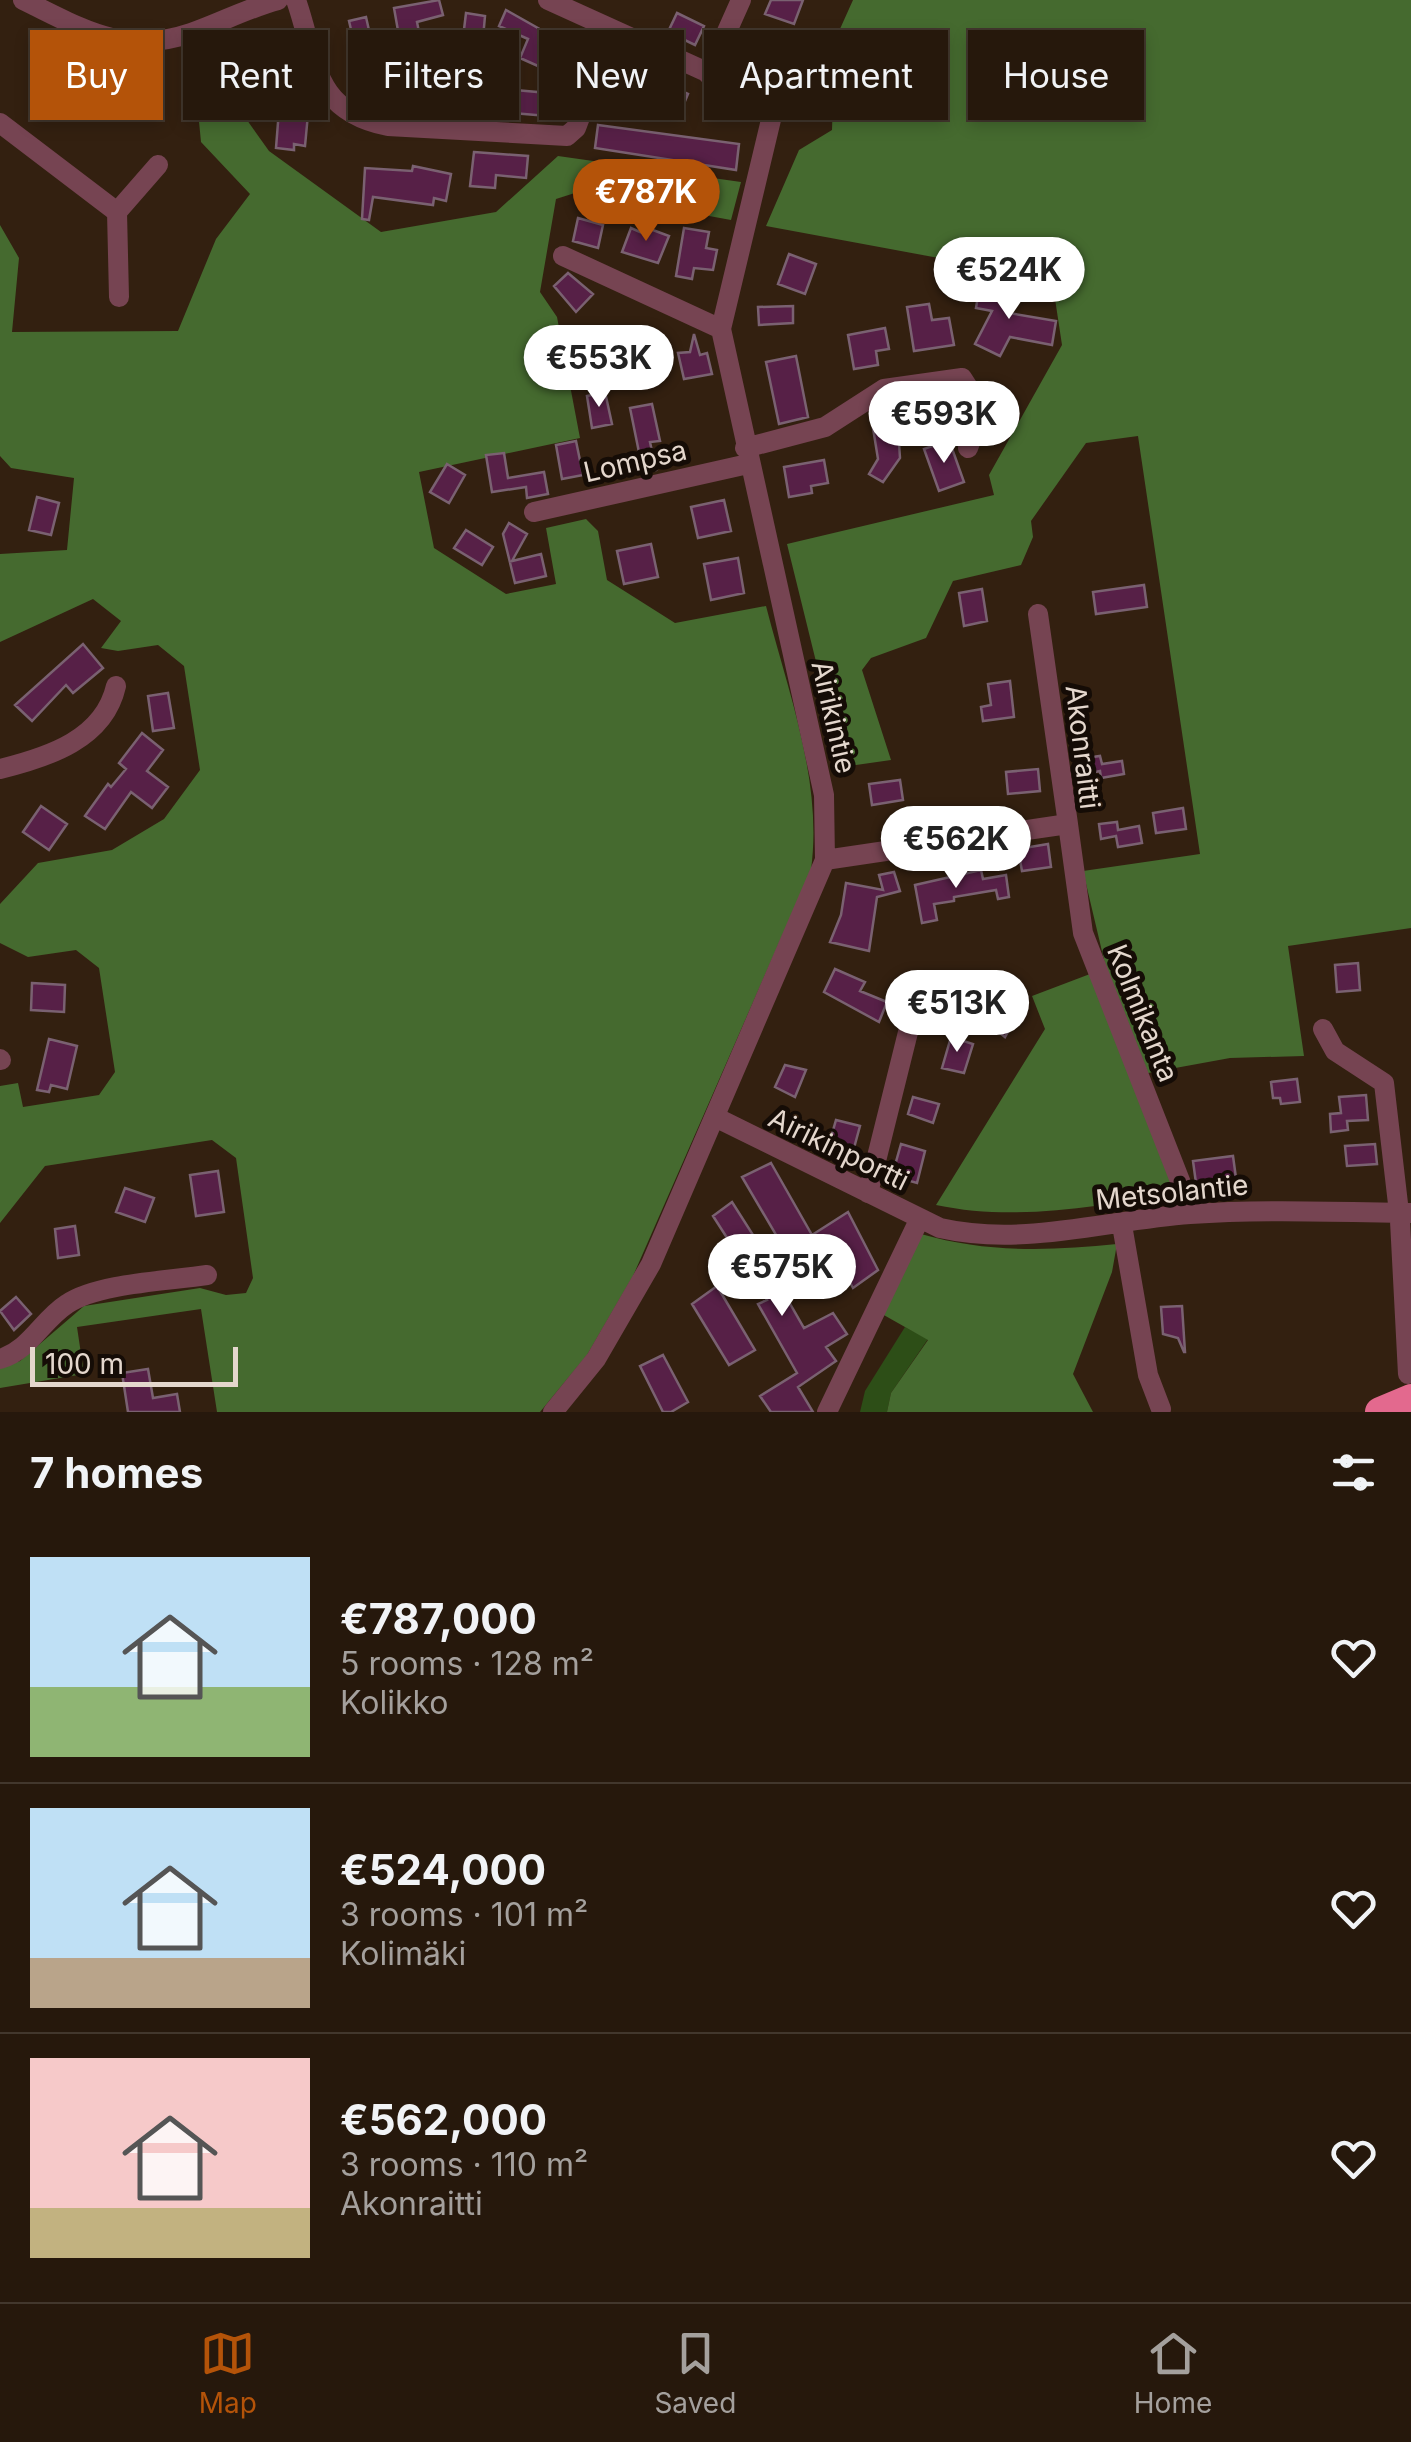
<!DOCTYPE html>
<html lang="en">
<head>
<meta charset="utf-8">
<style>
	body { margin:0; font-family:Inter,sans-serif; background:#32251a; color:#f1f3f6; height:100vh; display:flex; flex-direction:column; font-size:38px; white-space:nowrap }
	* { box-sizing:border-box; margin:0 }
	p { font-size:32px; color:#a4a09d }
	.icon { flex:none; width:55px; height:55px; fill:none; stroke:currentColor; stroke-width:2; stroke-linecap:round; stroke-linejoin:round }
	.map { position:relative; height:1412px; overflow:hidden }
	.side { display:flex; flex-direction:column; background:#26180c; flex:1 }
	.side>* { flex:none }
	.top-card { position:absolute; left:30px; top:30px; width:1352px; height:90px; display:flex; gap:20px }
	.scale { position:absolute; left:30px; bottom:25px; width:208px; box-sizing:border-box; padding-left:10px; border:5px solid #e4d7cd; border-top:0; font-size:28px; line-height:35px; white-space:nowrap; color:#e4d7cd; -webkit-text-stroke:8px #150c06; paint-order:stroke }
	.price { position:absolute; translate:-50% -85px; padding:0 22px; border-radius:35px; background:#fff; color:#222; font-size:32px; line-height:65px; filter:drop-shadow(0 2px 5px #0008) }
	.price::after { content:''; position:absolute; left:50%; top:60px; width:30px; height:22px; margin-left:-15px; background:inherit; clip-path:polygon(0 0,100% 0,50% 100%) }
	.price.on { background:#b45309; color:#fff }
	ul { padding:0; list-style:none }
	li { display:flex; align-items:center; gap:30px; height:250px; padding:0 30px }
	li+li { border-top:2px solid #42372d }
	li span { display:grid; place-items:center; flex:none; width:280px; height:200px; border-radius:0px; color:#555 }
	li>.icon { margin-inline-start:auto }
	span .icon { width:120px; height:120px; fill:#fffc; stroke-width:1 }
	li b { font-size:42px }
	h2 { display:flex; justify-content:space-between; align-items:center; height:120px; padding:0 30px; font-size:42px }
	.tag { padding:0 35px; border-radius:0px; background:#26180c; box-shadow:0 5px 15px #0003,0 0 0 2px #42372d; font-size:35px; line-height:90px }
	.tag.on { background:#b45309; color:#fff }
	.tab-bar { display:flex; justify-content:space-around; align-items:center; height:140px; border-top:2px solid #42372d; background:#26180c; font-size:28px; color:#a4a09d }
	.tab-bar a { display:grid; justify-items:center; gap:5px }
	.tab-bar .on { color:#b45309 }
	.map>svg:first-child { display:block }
	.green { fill:#2d4e17 }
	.forest { fill:#456a2f }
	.building { fill:#572047; stroke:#7a6171; stroke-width:2.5 }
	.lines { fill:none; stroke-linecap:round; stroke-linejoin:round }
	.minor { stroke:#764452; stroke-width:20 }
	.highway { stroke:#e3698e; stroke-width:30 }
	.labels { text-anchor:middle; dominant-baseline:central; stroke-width:10; stroke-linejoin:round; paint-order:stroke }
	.street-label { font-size:28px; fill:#e4d7cd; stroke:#150c06 }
</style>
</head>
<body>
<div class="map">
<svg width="1411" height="1412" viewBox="0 0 1411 1412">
	<rect width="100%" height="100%" fill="#332010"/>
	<path class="green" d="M905 1327 928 1339 891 1393 887 1412H860L865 1391Z"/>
	<path class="forest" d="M853 0H1411V928L1288 946 1304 1056 1230 1058 1148 1073 1105 964 1083 871 1200 854 1138 436 1086 443 1031 521 1033 537 1021 565 953 581 926 638 871 658 862 670 891 760 842 767 787 544 994 495 989 475 1062 345 1052 279 766 226 799 150 832 130 833 97 813 89Z
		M240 43 242 113 269 151 381 232 496 212 558 156 741 182 731 220 578 192 556 199 540 292 557 317 580 438 419 472 434 548 506 594 556 584 546 528 586 519 598 531 607 580 675 623 766 606C788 692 823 781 811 870L633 1276 587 1355 540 1412H217L201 1309 77 1327 84 1374 0 1388V1367L20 1361 84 1306 200 1288 226 1295 246 1293 253 1278 236 1158 212 1140 45 1166 0 1223V1086L18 1083 23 1107 99 1095 115 1072 99 968 76 950 28 957 0 943V904L38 863 112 850 164 819 200 770 184 666 158 645 118 651 101 648 121 621 93 599 0 642V554L67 550 74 478 11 468 0 456V225L19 258 12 332 178 331 216 239 250 194 201 142 193 60 211 49Z
		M1090 974 1177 1193C1098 1206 1016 1222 936 1205L1045 1029 1032 996Z
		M921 1234C987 1253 1049 1251 1117 1244L1112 1272 1073 1374 1093 1412H887L891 1393 928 1340 882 1314Z"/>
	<path class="building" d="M439 0 443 15 417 22 420 37 400 42 394 8Z
		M771 0H803L794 24 765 14Z
		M506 10 552 36 538 66 520 58 528 39 499 26Z
		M466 13 485 16 482 49 462 46Z
		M677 13 704 26 695 45 668 32Z
		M366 17 373 48 356 51 349 21Z
		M751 40 780 51 773 72 744 61Z
		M632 68 688 94 683 106 627 80Z
		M278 73 287 94 263 106 253 87Z
		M408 79 410 88 459 90V106L428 105V95L383 103 379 84Z
		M515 90 548 93 547 116 513 113Z
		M279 110 308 114 305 146 294 144V150L276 148Z
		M598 125 739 144 736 170 595 148Z
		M474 152 528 156 526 178 496 175 495 188 470 186Z
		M413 166 451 174 446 201 434 198 433 205 373 197 369 220 362 219 365 168 412 171Z
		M578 218 603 225 598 248 573 241Z
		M642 226 669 236 658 263 622 252 631 228 640 232Z
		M684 228 709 232 706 248 717 250 713 270 694 268 692 279 676 276Z
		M789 254 816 264 805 294 778 284Z
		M568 273 593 294 576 312 554 286Z
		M980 284 1014 290 1009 313 1056 321 1052 345 1010 337 1000 356 975 344 992 311 976 308Z
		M929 304 932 320 949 318 954 345 914 351 907 307Z
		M793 306V323L759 325 758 307Z
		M885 328 889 349 876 351 878 365 854 369 848 335Z
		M694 334 700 355 707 353 712 374 684 379 678 353 690 352Z
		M623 337 638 341 637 348 649 351 643 375 614 367Z
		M796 356 808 417 779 424 766 362Z
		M605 392 612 424 592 428 587 396Z
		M652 404 660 441 650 442 656 470 643 472 630 408Z
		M873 428H898L900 458 883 482 869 474 878 459Z
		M949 440 964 482 939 491 924 449Z
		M576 441 583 475 562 479 556 445Z
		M504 453 508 478 544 472 548 494 527 498 526 487 492 492 486 455Z
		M824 460 828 483 811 486 812 493 789 497 784 467Z
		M447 464 465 475 449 503 430 492Z
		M37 497 59 503 51 535 29 530Z
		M724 500 731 531 698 538 691 507Z
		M509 523 527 534 512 561 541 554 546 576 515 583 503 534Z
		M466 530 493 547 482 565 454 548Z
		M651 544 658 577 624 584 617 551Z
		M738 558 744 593 711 600 704 564Z
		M1144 585 1147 607 1096 614 1093 592Z
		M982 589 987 621 964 626 959 593Z
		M83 644 103 668 73 693 66 685 32 721 15 705Z
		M1010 681 1014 717 983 721 981 707 991 705 988 684Z
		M168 693 174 728 153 731 148 696Z
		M142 733 163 750 147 771 168 787 152 808 131 792 105 829 85 816 108 784 111 787 126 769 119 763Z
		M1100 756 1102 764 1122 761 1124 774 1101 778 1100 771 1081 775 1078 759Z
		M1038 769 1040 791 1008 794 1006 772Z
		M900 780 903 800 872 805 869 784Z
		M41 806 67 824 49 850 23 832Z
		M1183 808 1186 829 1156 833 1153 813Z
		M1117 822 1118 830 1139 826 1142 843 1118 847 1116 836 1101 839 1099 824Z
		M1048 844 1051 867 1022 871 1018 849Z
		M981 870 983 879 1006 875 1009 897 998 899 996 890 954 897V901L934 904 937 920 922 923 915 885Z
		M894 872 900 891 877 897 869 951 830 942 841 915 846 883 883 890 879 875Z
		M1358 963 1360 990 1337 992 1335 965Z
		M835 969 865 982 860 991 887 1002 879 1022 824 992Z
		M32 983 65 985 64 1012 31 1010Z
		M968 984 1019 1012 1005 1037 990 1025 985 1029 961 1016 962 1012 955 1007Z
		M951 1037 973 1044 964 1073 942 1068Z
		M49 1039 77 1046 67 1089 51 1085 49 1092 37 1090Z
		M785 1065 806 1070 795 1097 775 1087Z
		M1297 1079 1300 1102 1281 1104 1280 1098H1273L1271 1082Z
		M1366 1095 1368 1120 1347 1121 1348 1130 1331 1132 1330 1114 1341 1113 1339 1097Z
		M913 1097 939 1104 933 1123 908 1114Z
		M836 1120 860 1126 854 1148 830 1141Z
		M901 1144 925 1151 917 1183 892 1176Z
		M1375 1144 1377 1164 1347 1166 1345 1146Z
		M1233 1156 1236 1178 1196 1183 1193 1161Z
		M771 1163 812 1235 848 1212 878 1270 853 1288 827 1239 789 1257 742 1177Z
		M218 1171 224 1212 196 1216 190 1175Z
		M125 1188 154 1198 145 1222 116 1212Z
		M732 1202 781 1279 777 1281 804 1328 833 1313 847 1334 826 1347 836 1361 798 1387 813 1412H771L760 1396 797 1373 758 1304 767 1300 713 1216Z
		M75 1226 79 1255 58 1258 55 1229Z
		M717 1286 755 1350 729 1365 692 1304Z
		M16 1297 31 1314 14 1330 0 1311Z
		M1182 1306 1185 1352H1184L1178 1338 1163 1334 1161 1307Z
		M663 1355 688 1402 671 1412H663L640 1366Z
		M148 1369 153 1398 177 1394 180 1412H128L122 1373Z"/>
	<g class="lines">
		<path class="minor" d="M23 0C83 29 123 56 191 33 220 23 248 8 278 0
			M296 0C317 60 312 111 388 126L567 136 576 128 613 30
			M548 0 775 103 808 105
			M708 74 741 0
			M0 123 117 212 119 297
			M117 212 158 165
			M563 256 721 329
			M745 448 825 427 884 389 962 378 982 409 968 448
			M534 512 748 464
			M0 769C49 757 104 739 116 686
			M1068 824 1083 933 1193 1214
			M825 860 1068 824 1038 614
			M1323 1029 1335 1051 1384 1083 1400 1221 1408 1374
			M0 1059 1 1060
			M715 1117 940 1228C1024 1247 1107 1220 1190 1214 1263 1209 1337 1212 1411 1213
			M868 1193 920 984
			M1122 1225 1148 1375 1161 1409
			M0 1359C30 1350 42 1320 67 1304 98 1283 169 1281 207 1275
			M553 1412 596 1359 651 1264 825 860 824 795 721 329 775 103
			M827 1412 920 1218"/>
		<path class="highway" d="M1380 1412 1411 1399"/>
	</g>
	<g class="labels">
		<g class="street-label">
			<text transform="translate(635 461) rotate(-13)">Lompsa</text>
			<text transform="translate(834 717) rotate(77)">Airikintie</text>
			<text transform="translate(1083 747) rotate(83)">Akonraitti</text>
			<text transform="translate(1143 1013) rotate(68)">Kolmikanta</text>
			<text transform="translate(839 1149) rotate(26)">Airikinportti</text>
			<text transform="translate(1172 1192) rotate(-6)">Metsolantie</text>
		</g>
	</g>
</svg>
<div class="scale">100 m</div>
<b class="price on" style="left:646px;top:244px">€787K</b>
<b class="price" style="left:1009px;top:322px">€524K</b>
<b class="price" style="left:599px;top:410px">€553K</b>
<b class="price" style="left:944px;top:466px">€593K</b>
<b class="price" style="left:956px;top:891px">€562K</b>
<b class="price" style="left:957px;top:1055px">€513K</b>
<b class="price" style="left:782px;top:1319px">€575K</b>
<div class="top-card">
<a class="tag on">Buy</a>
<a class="tag">Rent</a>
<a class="tag">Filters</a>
<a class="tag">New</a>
<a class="tag">Apartment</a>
<a class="tag">House</a>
</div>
</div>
<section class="side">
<h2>7 homes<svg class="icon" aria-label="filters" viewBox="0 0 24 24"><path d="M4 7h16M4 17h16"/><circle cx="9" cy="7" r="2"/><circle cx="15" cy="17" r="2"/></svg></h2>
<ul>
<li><span style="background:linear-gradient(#bfe0f5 65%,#8fb573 0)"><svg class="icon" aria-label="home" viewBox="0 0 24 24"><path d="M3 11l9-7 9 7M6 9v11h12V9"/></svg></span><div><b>€787,000</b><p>5 rooms · 128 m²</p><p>Kolikko</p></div><svg class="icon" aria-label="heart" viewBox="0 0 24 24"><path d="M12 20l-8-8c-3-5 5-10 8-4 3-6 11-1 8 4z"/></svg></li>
<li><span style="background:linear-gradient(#bfe0f5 75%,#b9a48a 0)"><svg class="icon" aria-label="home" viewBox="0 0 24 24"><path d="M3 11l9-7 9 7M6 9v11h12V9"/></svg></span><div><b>€524,000</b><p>3 rooms · 101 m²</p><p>Kolimäki</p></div><svg class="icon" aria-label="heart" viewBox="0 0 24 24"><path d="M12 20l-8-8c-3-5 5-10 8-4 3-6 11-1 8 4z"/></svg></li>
<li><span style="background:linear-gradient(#f6c9c9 75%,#c2b280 0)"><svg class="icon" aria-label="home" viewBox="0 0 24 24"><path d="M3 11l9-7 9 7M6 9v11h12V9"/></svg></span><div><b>€562,000</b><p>3 rooms · 110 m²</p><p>Akonraitti</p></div><svg class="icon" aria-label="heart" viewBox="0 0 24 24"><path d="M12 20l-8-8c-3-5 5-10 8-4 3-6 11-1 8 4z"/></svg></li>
</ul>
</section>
<nav class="tab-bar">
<a class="on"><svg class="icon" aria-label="map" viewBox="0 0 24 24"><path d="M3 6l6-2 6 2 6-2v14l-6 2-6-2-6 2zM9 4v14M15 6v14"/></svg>Map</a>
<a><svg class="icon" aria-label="saved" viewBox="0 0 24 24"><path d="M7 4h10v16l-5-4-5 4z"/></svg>Saved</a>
<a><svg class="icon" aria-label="home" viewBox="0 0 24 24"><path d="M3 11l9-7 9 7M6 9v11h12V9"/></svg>Home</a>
</nav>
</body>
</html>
